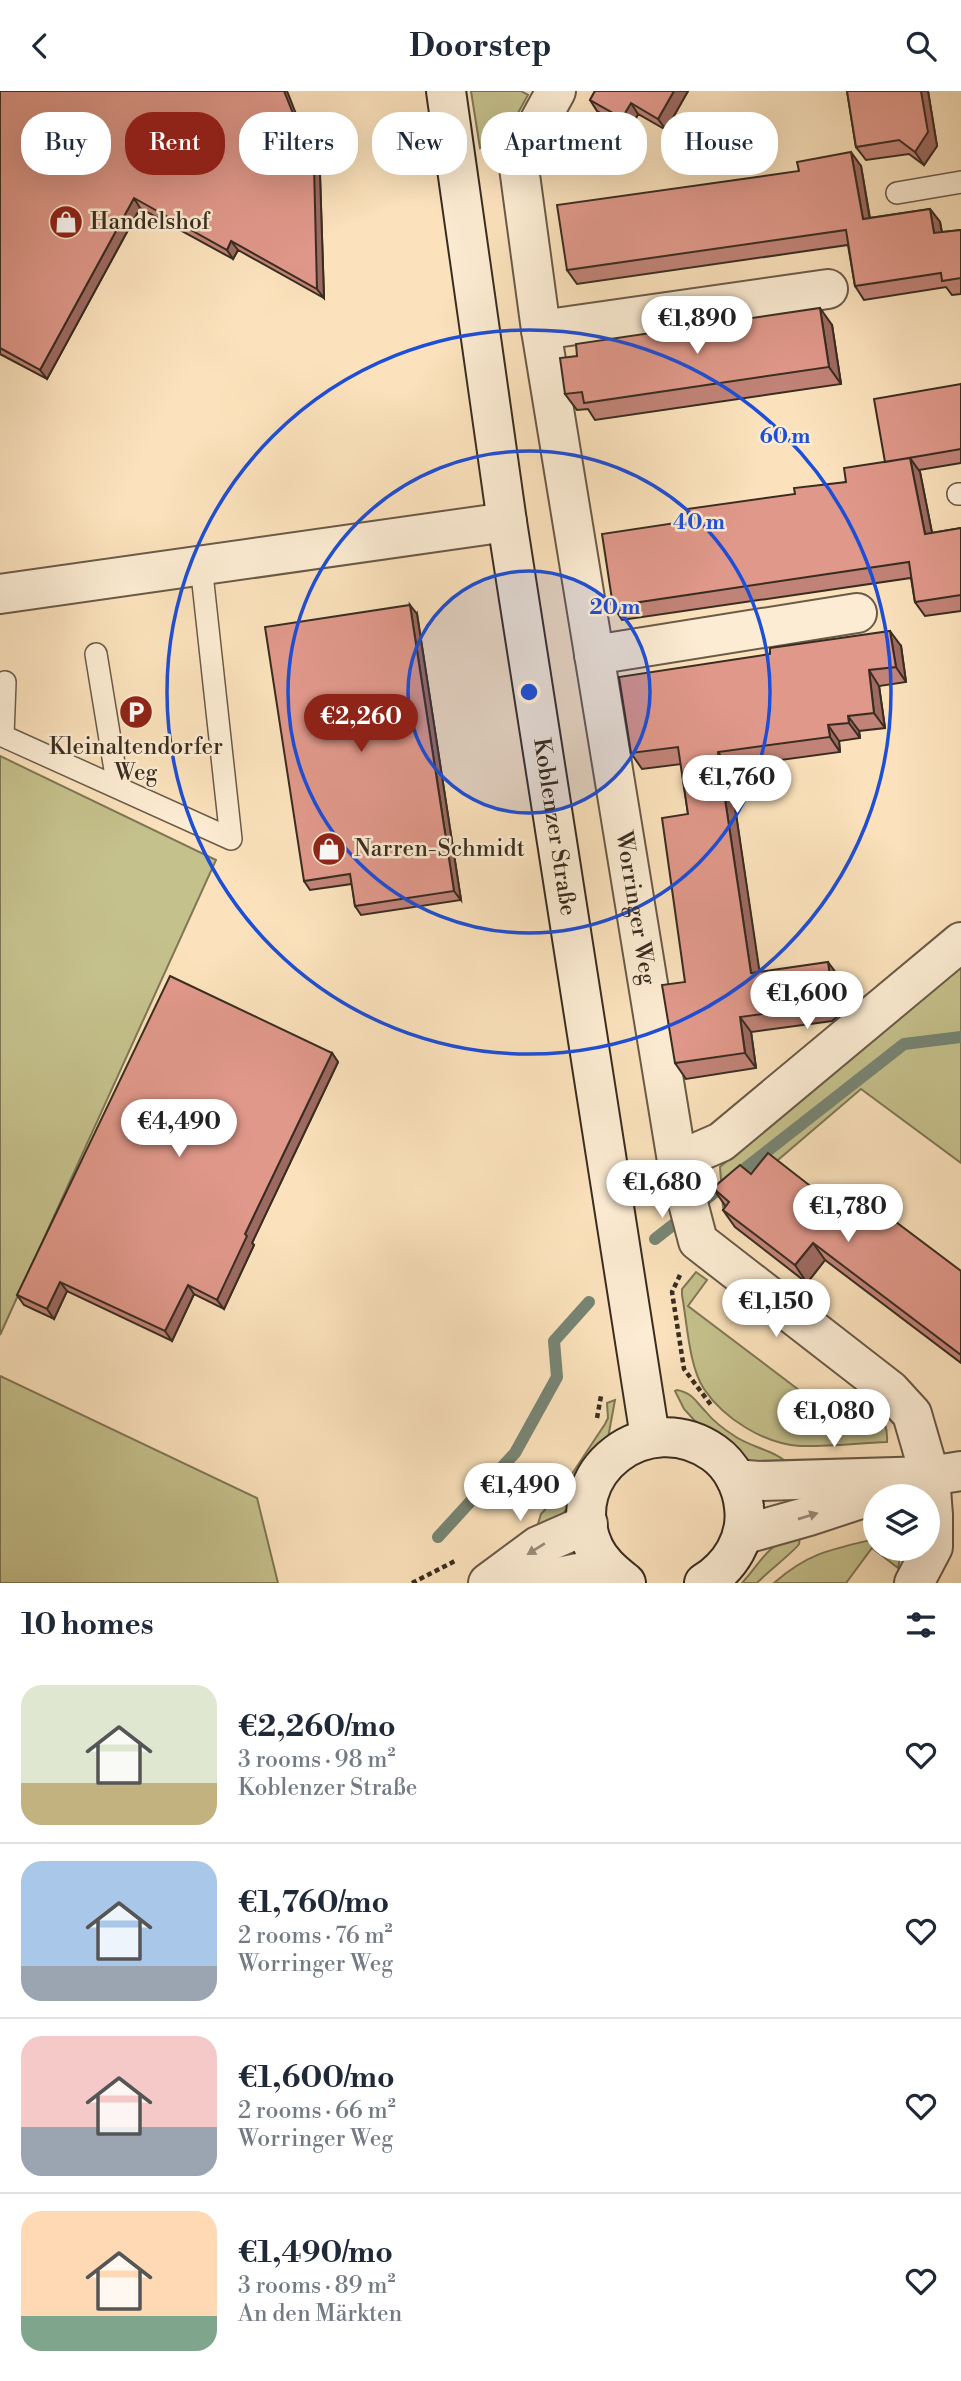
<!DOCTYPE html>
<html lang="en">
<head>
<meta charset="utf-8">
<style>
	body { margin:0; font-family:"Libre Bodoni",serif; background:#f2f2f3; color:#1f2937; height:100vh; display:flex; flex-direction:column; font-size:26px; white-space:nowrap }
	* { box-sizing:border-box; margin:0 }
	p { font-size:23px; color:#747a83 }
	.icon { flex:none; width:38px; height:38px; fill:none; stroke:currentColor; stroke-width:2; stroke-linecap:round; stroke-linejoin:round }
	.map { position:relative; height:1492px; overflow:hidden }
	.side { display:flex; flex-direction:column; background:#fff; flex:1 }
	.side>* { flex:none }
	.top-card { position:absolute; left:21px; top:21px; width:920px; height:63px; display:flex; gap:14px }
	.fabs { position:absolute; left:863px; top:1393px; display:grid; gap:14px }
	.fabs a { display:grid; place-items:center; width:77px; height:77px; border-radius:50%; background:#fff; box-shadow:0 7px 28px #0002; font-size:35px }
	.price { position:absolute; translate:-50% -60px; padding:0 16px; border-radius:24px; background:#fff; color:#222; font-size:23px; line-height:46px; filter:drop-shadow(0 2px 4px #0008) }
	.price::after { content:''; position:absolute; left:50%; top:42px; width:21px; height:16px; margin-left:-10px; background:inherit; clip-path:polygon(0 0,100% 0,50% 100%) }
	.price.current { background:#8f2418; color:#fff }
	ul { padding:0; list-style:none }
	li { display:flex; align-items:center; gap:21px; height:175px; padding:0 21px }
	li+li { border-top:2px solid #e0e1e3 }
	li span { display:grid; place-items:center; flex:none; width:196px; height:140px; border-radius:21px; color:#555 }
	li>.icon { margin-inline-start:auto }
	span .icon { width:84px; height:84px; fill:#fffc; stroke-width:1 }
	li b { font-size:30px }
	h2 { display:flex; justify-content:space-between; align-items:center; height:84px; padding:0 21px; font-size:30px }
	.chip { padding:0 24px; border-radius:28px; background:#fff; box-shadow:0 7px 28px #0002; font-size:24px; line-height:63px }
	.chip.current { background:#8f2418; color:#fff }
	header { display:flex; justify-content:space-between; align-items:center; height:91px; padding:0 21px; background:#fff; font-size:32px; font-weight:700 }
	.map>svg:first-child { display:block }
	.green { fill:#c5c18c; stroke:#7f7756; stroke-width:2 }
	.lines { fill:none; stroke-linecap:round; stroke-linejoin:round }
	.stream { stroke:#778574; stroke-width:12 }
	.lane-casing { stroke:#6a5a48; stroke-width:24 }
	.street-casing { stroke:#6a5a48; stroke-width:42 }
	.secondary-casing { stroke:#392d21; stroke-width:42 }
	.path { stroke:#392d21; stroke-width:4.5; stroke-dasharray:5 3.5; stroke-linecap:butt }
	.lane { stroke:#fcecd3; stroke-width:21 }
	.street { stroke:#fcecd3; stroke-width:38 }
	.secondary { stroke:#fcecd3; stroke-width:38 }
	.wall { fill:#c18377; stroke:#392d21; stroke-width:2 }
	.shaded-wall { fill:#9d6a61; stroke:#392d21; stroke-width:2 }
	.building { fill:#e0988a; stroke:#392d21; stroke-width:2 }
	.oneway { fill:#9a8c7a }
	.ring { fill:none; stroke:#1d4ed8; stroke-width:3.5 }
	.labels { text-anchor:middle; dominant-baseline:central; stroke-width:5; stroke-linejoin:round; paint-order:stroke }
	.poi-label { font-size:23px; fill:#392d21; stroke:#fcecd3; text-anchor:start }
	.street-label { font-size:23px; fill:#392d21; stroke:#fcecd3 }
	.centre { fill:#1d4ed8; stroke:#fcecd3; stroke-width:3.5 }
	.ring-label { font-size:21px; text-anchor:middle; font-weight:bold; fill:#1d4ed8; stroke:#fcecd3; stroke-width:5; stroke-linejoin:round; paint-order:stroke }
</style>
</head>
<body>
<header><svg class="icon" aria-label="back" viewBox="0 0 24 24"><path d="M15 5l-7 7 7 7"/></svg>Doorstep<svg class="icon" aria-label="search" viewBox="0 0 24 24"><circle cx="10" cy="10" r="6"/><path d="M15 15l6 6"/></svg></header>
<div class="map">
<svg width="961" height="1492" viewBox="0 0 961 1492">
	<rect width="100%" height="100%" fill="#fbe2bc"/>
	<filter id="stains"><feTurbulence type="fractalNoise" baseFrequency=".00286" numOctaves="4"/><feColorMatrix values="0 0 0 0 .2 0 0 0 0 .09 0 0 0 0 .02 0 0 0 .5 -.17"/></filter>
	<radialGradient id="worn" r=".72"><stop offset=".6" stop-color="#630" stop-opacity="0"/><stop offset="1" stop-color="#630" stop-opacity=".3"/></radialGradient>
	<path class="green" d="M471 0H521L528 4 504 47 480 57Z
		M0 665 216 769 0 1244Z
		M961 873V1072L861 998 723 1116 720 1076Z
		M696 1181 707 1189 688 1215 857 1343 875 1319C884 1328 888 1337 887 1351 858 1352 828 1356 800 1355 765 1353 724 1328 704 1298 689 1276 687 1231 682 1204V1198Z
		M0 1285 257 1407 278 1492H0Z
		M677 1299C693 1302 695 1310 706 1321 714 1331 725 1339 736 1346 751 1356 779 1361 789 1374L752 1372 694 1329 684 1318 675 1300Z
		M615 1309 608 1347 572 1411 560 1426 537 1436 541 1423 556 1407 605 1333 608 1327 607 1312Z
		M799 1442C799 1444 800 1450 799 1453 797 1458 764 1484 757 1492H742C763 1469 766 1454 799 1442Z
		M875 1448V1458H902L898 1477 872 1457 846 1492H774C808 1462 832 1458 875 1448Z"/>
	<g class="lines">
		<path class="stream" d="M655 1148 904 953 961 946
			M438 1446 515 1362 557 1286 554 1250 589 1211"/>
		<g class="lane-casing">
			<path id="lane" d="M897 102 961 91
				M958 403H961
				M96 563 118 697
				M5 591 3 645 231 748 201 474"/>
		</g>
		<g class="street-casing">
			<g id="street">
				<path id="s1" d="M556 0 518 69 541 239 677 1070 698 1150 890 1299 912 1323 930 1385 933 1424V1456L914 1492"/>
				<path d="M541 239 828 198"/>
				<path d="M0 503 507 431"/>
				<path d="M594 564 857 522"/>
				<path d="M677 1070 721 1051 961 851"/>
				<path d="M736 1388 758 1390 930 1385 961 1380"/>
				<path d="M742 1444 809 1425 888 1399"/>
				<path d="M488 1492 538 1455 588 1433"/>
				<path d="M528 1492 607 1476"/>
			</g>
		</g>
		<g class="secondary-casing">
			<g id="secondary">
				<path id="s2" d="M446 0 507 431 650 1346"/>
				<path d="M626 1492C614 1482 601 1472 594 1457 559 1381 648 1315 714 1362 731 1374 742 1395 744 1416 748 1448 730 1476 704 1492"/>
			</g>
		</g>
		<path class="path" d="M680 1184 672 1201 684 1278 711 1314
			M597 1327 601 1305
			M412 1492 455 1470"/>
		<use href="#lane" class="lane"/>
		<use href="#street" class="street"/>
		<use href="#secondary" class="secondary"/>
	</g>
	<path class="wall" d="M0 0 320 84 324 207 238 159 233 168 140 117 47 288 0 263Z
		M595 0H688L666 39 638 23 630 39 597 20 590 9Z
		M847 0H928L937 55 924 74 909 63 866 69 856 56Z
		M861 75 870 127 930 118 940 131 942 141 961 139V203L952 204 946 196 864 209 855 195 848 154 577 193 567 179Z
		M832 234 841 293 595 329 588 318 577 319 565 303Z
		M961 293V372L919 379 920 381 932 442 961 437V520L925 525 915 511 911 487 622 529 613 515 689 430 846 391 885 371Z
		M417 523 461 809 361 824 355 815 352 793 310 799 304 790Z
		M901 555 906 591 879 595 885 637 859 640 860 647 839 650 840 661 729 676 759 881 839 886 844 920 832 930 751 941 756 977 686 988 675 972 685 891 688 723 681 673 642 678 631 662Z
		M332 962 338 971 252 1152 254 1154 224 1218 194 1203 172 1250 67 1200 54 1228 24 1214 17 1204Z
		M751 1083 854 1129 961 1180V1272L825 1169 807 1192 735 1136 723 1119 726 1116 713 1097Z"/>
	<path class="shaded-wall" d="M284 0H287L320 84 324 207 317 198Z
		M674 0H688L666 39 658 28Z
		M921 0H928L937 55 924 74 915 61Z
		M631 12 638 23 630 39 622 27Z
		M851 61 861 75 872 142 863 128Z
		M134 107 140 117 47 288 40 279Z
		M930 118 940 131 944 156 934 142Z
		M231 150 238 159 233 168 227 159Z
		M820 217 832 234 841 293 829 276Z
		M910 367 920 381 935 457 925 443Z
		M410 514 417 523 461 809 454 800Z
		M890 540 901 555 906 591 896 576Z
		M869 579 879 595 885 637 874 622Z
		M848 625 859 640 860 647 849 632Z
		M828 634 839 650 840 661 830 646Z
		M718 661 729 676 762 897 751 882Z
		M828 871 839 886 844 920 833 905Z
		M740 926 751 941 756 977 745 962Z
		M332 962 338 971 252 1152 254 1154 224 1218 217 1209 245 1143Z
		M813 1152 825 1169 807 1192 795 1174Z
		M60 1191 67 1200 54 1228 47 1218Z
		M188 1194 194 1203 172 1250 165 1240Z"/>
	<path class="building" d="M0 0H284L314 75 317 198 231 150 227 159 134 107 40 279 0 257Z
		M595 0H674L658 28 631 12 622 27 590 9Z
		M847 0H921L928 41 915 61 899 49 856 56Z
		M851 61 863 128 930 118 934 142 961 139V187L942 190 941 182 855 195 846 139 567 179 557 114 799 80 797 71Z
		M820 217 829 276 584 312 582 301 565 303 560 267 577 265 576 253Z
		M961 293V358L885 371 874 308Z
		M910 367 925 443 961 437V504L915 511 909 471 613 515 602 443 689 430 687 418 795 403 794 397 846 391 844 377Z
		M410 514 454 800 355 815 350 783 304 790 265 536Z
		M890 540 896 576 869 579 874 622 848 625 849 632 828 634 830 646 718 661 751 882 828 871 833 905 822 915 740 926 745 962 675 972 662 894 685 891 662 727 688 723 678 656 631 662 619 586 770 563V557Z
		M170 885 332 962 245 1143 247 1145 217 1209 188 1194 165 1240 60 1191 47 1218 17 1204Z
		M768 1062 854 1129 868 1110 961 1180V1264L813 1152 795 1174 723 1119 729 1111 713 1097 740 1074 751 1083Z"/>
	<defs><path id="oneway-solid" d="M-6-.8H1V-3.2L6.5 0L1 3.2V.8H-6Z" transform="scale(1.75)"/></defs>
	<g class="oneway">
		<use href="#oneway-solid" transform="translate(808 1425) rotate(-17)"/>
		<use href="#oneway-solid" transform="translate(536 1458) rotate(148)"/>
	</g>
	<circle cx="529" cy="601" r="121" fill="#1d4ed8" fill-opacity=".12"/>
	<g class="ring">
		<circle cx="529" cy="601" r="121"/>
		<circle cx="529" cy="601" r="241"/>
		<circle cx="529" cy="601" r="362"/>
	</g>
	<defs>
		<g id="shop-disc" transform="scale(1.75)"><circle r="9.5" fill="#8f2418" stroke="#fcecd3"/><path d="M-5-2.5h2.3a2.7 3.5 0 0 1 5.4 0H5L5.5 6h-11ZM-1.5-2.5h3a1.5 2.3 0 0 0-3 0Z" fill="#fff"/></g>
		<g id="parking-disc" transform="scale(1.75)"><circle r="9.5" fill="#8f2418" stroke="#fcecd3"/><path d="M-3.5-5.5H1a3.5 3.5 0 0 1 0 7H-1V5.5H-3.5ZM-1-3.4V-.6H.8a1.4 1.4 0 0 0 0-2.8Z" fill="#fff"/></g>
	</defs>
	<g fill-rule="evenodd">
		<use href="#shop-disc" x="66" y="131"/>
		<use href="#parking-disc" x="136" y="621"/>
		<use href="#shop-disc" x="329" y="758"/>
	</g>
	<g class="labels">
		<g class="poi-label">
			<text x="90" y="131">Handelshof</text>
			<text x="136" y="656" text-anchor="middle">Kleinaltendorfer<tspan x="136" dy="26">Weg</tspan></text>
			<text x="354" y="758">Narren-Schmidt</text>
		</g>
		<g class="street-label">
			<text stroke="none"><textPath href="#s2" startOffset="744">Koblenzer Straße</textPath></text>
			<text stroke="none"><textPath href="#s1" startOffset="836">Worringer Weg</textPath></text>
		</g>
	</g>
	<circle cx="529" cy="601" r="10" class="centre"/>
	<g class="ring-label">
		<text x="785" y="352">60 m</text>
		<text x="699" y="438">40 m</text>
		<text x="615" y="523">20 m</text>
	</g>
	<rect width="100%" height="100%" filter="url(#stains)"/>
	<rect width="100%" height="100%" fill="url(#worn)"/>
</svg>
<div class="fabs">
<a><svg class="icon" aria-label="layers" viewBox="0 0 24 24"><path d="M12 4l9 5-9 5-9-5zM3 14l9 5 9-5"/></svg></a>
</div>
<b class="price" style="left:697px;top:265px">€1,890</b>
<b class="price current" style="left:361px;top:663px">€2,260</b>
<b class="price" style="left:737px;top:724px">€1,760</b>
<b class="price" style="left:807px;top:940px">€1,600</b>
<b class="price" style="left:179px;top:1068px">€4,490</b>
<b class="price" style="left:662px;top:1129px">€1,680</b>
<b class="price" style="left:848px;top:1153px">€1,780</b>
<b class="price" style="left:776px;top:1248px">€1,150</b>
<b class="price" style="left:834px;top:1358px">€1,080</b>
<b class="price" style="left:520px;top:1432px">€1,490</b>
<div class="top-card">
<a class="chip">Buy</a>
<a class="chip current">Rent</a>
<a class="chip">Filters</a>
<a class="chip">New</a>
<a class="chip">Apartment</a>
<a class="chip">House</a>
</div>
</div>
<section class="side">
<h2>10 homes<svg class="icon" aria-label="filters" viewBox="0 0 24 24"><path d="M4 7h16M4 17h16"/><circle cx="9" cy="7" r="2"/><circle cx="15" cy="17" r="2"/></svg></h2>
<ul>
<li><span style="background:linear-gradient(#dfe7d0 70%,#c2b280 0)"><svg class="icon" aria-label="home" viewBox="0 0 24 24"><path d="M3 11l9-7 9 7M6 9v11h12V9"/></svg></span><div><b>€2,260/mo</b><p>3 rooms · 98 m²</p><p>Koblenzer Straße</p></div><svg class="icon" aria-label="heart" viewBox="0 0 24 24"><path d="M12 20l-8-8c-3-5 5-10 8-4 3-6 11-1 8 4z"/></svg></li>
<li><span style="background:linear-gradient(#a9c7e8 75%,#9aa5b1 0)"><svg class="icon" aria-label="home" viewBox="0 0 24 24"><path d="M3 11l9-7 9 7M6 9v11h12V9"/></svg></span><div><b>€1,760/mo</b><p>2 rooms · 76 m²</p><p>Worringer Weg</p></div><svg class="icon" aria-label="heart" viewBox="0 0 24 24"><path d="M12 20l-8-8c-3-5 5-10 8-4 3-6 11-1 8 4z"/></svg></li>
<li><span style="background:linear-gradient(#f6c9c9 65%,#9aa5b1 0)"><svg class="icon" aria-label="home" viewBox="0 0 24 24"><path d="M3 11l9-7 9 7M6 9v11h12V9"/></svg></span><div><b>€1,600/mo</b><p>2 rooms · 66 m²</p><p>Worringer Weg</p></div><svg class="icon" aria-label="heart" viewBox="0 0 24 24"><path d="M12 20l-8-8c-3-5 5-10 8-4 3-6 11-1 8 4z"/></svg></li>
<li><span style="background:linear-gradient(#ffd9b3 75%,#7fa58c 0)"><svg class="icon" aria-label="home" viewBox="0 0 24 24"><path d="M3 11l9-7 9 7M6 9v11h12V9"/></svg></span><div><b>€1,490/mo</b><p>3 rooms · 89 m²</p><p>An den Märkten</p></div><svg class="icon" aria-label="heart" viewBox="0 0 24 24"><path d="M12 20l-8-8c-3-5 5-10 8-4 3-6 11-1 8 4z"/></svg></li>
</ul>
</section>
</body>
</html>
